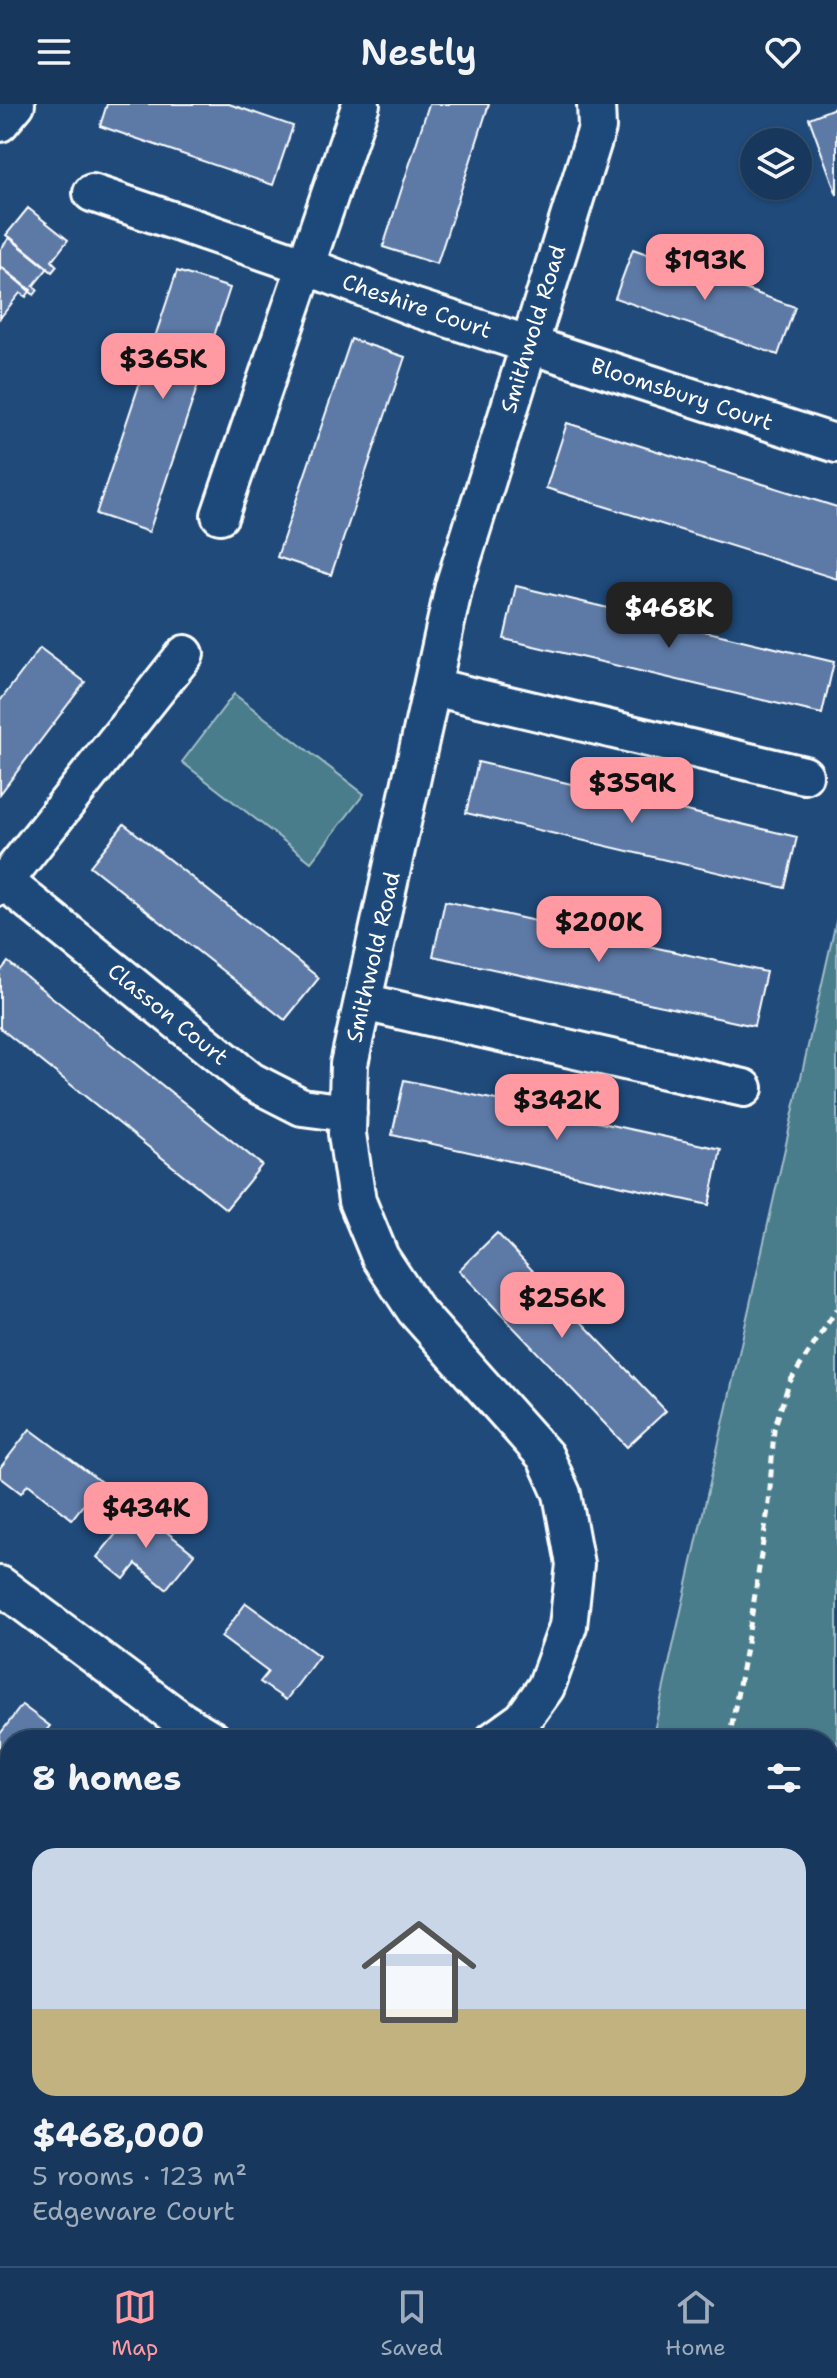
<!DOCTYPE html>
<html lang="en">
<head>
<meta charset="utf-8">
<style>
	body { margin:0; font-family:"Shantell Sans",sans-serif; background:#203f62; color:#f1f3f6; height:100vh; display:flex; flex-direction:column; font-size:30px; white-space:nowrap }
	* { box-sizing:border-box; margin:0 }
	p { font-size:26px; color:#9eacbb }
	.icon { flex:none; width:44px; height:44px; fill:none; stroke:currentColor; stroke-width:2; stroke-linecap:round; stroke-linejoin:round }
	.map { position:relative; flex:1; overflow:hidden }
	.panel { position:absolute; left:0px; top:1626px; width:838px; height:536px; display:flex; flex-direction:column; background:#17385c; border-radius:32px 32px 0 0; box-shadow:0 2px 6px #0004,0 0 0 2px #365272 }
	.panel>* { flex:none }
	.tools { position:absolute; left:740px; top:24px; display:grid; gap:16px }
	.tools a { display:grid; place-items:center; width:72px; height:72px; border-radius:50%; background:#17385c; box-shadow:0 2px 6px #0004,0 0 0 2px #365272; font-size:40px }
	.price { position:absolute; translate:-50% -68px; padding:0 18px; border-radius:16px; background:#ff9aa2; color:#111; font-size:26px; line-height:52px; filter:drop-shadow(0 2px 4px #0008) }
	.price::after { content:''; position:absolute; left:50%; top:48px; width:24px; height:18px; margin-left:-12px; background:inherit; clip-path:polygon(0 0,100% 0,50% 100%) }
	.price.on { background:#222; color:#fff }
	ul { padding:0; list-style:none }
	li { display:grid; align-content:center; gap:16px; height:424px; padding:0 32px }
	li+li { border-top:2px solid #365272 }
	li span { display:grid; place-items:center; height:248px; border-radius:24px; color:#555 }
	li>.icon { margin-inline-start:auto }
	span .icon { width:144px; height:144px; fill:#fffc; stroke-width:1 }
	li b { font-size:34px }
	h2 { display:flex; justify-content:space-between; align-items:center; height:96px; padding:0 32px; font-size:34px }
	header { display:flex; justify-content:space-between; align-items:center; height:104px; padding:0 32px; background:#17385c; font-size:36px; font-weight:600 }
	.tab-bar { display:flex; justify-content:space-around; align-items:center; height:112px; border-top:2px solid #365272; background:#17385c; font-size:22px; color:#9eacbb }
	.tab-bar a { display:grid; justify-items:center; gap:4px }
	.tab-bar .on { color:#ff9aa2 }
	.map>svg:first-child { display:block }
	.green { fill:#497d8b; stroke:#a4bec5; stroke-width:2 }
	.building { fill:#5d7aa7; stroke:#fff; stroke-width:2 }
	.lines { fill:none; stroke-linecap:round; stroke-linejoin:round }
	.minor-casing { stroke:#fff; stroke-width:42 }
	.path { stroke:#fff; stroke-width:5; stroke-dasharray:8 6; stroke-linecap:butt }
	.minor { stroke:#1f4a7a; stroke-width:36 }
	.labels { text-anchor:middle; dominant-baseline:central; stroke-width:6; stroke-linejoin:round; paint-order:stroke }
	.street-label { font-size:22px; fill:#fff; stroke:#1f4a7a }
</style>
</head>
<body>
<header><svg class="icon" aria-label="menu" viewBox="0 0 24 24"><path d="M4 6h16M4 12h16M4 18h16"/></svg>Nestly<svg class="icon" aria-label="heart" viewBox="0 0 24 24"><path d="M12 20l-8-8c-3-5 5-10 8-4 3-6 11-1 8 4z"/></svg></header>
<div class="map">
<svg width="837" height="2162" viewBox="0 0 837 2162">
	<rect width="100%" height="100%" fill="#1f4a7a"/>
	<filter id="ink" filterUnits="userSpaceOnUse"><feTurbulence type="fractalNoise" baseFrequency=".0125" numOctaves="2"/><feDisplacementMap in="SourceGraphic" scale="16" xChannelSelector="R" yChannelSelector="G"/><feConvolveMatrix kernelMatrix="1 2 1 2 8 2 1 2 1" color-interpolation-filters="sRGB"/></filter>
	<g filter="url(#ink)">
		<path class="green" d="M234 590 364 690 311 758 182 658Z
			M837 813V2162H533L536 2152H828V1636H652Z
			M0 1844 10 1852V2152H380L392 2162H0Z"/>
		<path class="building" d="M107 0H229L293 22 273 81 100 22Z
			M429 0H489L437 160 383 143Z
			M837 3V91L809 14Z
			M28 104 68 136 52 157 57 162 52 168 6 131Z
			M10 133 48 164 33 182 38 186 34 191 0 162V146Z
			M633 145 795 203 778 251 615 194Z
			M0 162 31 186 26 193 20 189 0 214Z
			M177 167 230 184 149 428 96 410Z
			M351 235 405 253 331 471 277 453Z
			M567 319 837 403V475L546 384Z
			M516 482 834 558 822 610 504 535Z
			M40 544 85 578 0 690V597Z
			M478 658 797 733 785 784 466 709Z
			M124 720 319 874 285 916 90 762Z
			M445 797 766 868 754 922 433 852Z
			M8 858 262 1061 226 1105 0 924V868Z
			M404 976 721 1045 709 1101 392 1031Z
			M497 1129 666 1307 627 1343 459 1166Z
			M30 1325 101 1378 72 1415 28 1380 21 1389 0 1373V1364Z
			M137 1404 194 1450 166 1485 136 1460 124 1475 97 1453Z
			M246 1499 319 1552 286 1596 260 1578 268 1568 221 1533Z
			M22 1601 50 1622 40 1634 43 1636H10V1667L0 1659V1630Z"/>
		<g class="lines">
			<g class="minor-casing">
				<path id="minor" d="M0 19 16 0
					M92 89 306 162 416 204 837 340
					M220 411 361 0
					M433 583 804 671
					M4 777 251 977 302 1003 348 1009
					M0 783 185 550
					M363 898 744 984
					M0 1481 182 1617 213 1636
					M494 1636 523 1615 546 1583 568 1522 575 1460 562 1390 545 1352 415 1206 380 1153 357 1097 347 1030 349 960 454 482 597 24 596 0"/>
			</g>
			<path class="path" d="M729 1636 751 1516 769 1399 774 1325 789 1279 837 1205
				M808 2152 809 2162
				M556 2162 557 2152"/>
			<use href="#minor" class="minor"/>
		</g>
	</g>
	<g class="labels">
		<g class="street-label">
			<text transform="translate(417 202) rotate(19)">Cheshire Court</text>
			<text transform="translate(533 225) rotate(-73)">Smithwold Road</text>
			<text transform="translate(682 290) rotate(18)">Bloomsbury Court</text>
			<text transform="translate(373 853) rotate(-77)">Smithwold Road</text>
			<text transform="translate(168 910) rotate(39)">Classon Court</text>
		</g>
	</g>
</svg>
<div class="tools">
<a><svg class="icon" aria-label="layers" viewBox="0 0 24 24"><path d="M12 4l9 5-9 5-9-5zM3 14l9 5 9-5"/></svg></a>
</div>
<b class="price" style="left:705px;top:198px">$193K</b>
<b class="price" style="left:163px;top:297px">$365K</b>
<b class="price on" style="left:669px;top:546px">$468K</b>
<b class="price" style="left:632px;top:721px">$359K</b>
<b class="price" style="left:599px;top:860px">$200K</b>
<b class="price" style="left:557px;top:1038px">$342K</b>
<b class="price" style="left:562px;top:1236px">$256K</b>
<b class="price" style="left:146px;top:1446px">$434K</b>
<section class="panel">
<h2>8 homes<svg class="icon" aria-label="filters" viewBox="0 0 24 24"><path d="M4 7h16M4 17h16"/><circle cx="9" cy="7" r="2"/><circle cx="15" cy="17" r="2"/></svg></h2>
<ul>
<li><span style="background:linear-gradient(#c9d6e8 65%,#c2b280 0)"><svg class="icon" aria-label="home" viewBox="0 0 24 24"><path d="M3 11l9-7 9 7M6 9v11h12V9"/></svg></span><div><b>$468,000</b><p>5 rooms · 123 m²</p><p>Edgeware Court</p></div></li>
</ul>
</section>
</div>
<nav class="tab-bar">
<a class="on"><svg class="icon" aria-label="map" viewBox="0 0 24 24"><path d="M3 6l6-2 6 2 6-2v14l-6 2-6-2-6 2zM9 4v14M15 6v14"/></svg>Map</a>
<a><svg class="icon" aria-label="saved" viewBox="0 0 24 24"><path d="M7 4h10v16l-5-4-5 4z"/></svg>Saved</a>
<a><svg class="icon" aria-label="home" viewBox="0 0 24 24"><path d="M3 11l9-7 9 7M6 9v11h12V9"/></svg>Home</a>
</nav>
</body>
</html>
